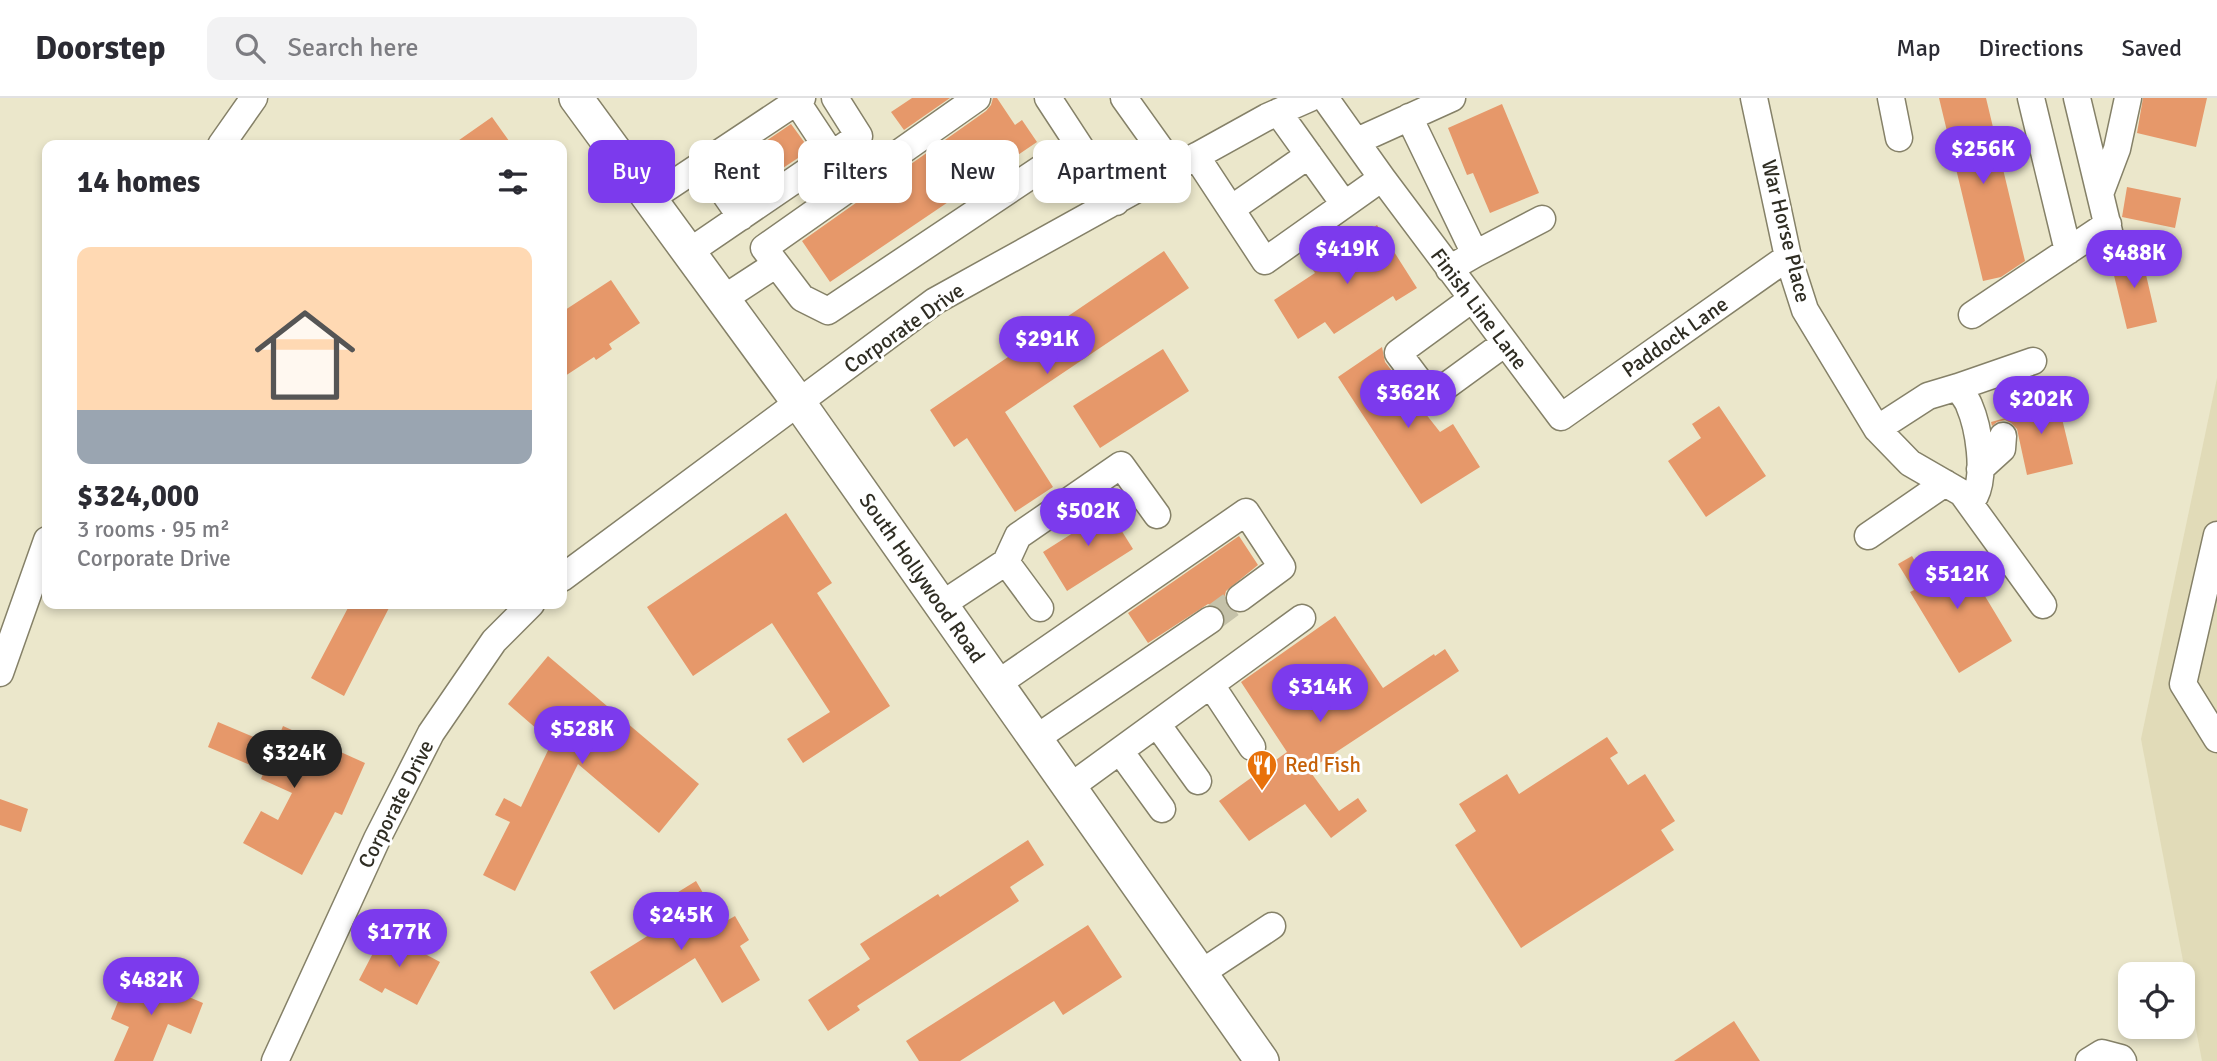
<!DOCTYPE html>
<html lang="en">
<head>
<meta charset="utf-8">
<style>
	body { margin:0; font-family:Signika,sans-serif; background:#f2f2f3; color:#2b2b33; height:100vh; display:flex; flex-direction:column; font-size:26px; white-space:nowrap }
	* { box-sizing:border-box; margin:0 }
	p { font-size:23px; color:#7c7c81 }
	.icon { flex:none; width:38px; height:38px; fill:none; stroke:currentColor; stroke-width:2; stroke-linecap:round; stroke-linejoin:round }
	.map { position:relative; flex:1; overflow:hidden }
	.panel { position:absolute; left:42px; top:42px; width:525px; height:469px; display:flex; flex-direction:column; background:#fff; border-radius:14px; box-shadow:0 4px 10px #0003 }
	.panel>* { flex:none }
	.hud { position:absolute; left:588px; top:42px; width:665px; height:63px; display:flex; gap:14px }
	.buttons { position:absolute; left:2118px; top:864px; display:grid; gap:14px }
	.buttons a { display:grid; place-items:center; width:77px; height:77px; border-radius:14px; background:#fff; box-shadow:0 4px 10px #0003; font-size:35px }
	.price { position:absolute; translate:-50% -60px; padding:0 16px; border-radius:24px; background:#7c3aed; color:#fff; font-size:23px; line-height:46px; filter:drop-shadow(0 2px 4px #0008) }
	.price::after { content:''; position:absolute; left:50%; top:42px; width:21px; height:16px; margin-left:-10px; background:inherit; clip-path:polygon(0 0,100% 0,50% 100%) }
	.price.on { background:#222; color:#fff }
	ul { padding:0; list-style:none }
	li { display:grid; align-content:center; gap:14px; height:371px; padding:0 35px }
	li span { display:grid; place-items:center; height:217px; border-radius:14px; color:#555 }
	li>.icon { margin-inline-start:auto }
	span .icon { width:126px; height:126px; fill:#fffc; stroke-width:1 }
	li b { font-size:30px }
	h2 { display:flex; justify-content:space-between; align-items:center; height:84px; padding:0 35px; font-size:30px }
	.pill { padding:0 24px; border-radius:14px; background:#fff; box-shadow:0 4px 10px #0003; font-size:24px; line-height:63px }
	.pill.on { background:#7c3aed; color:#fff }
	header { display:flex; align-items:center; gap:42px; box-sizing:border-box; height:98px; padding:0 35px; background:#fff; border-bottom:2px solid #e1e1e2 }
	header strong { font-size:33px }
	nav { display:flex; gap:38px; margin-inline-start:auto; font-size:24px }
	.search { width:490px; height:63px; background:#f2f2f3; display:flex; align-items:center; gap:18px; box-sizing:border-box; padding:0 24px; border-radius:14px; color:#7c7c81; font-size:26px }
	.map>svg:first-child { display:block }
	.built { fill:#e1dbb8 }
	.building { fill:#e6986a }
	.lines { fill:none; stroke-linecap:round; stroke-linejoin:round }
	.minor-tunnel { stroke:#c5c2a9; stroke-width:26; stroke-dasharray:26 13; stroke-linecap:butt }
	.minor-casing { stroke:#858168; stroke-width:29 }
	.major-casing { stroke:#858168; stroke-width:36 }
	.minor { stroke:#fff; stroke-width:26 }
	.major { stroke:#fff; stroke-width:33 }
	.labels { text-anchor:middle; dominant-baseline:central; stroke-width:6; stroke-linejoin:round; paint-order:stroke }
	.street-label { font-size:21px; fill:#2f2d23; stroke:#fff }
	.food-label { font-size:21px; fill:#c56008; stroke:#fff; text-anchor:start }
</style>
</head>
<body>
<header>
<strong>Doorstep</strong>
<div class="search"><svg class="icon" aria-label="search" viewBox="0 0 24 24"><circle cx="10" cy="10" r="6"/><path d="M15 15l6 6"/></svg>Search here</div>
<nav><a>Map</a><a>Directions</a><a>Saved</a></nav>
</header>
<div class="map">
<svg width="2217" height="963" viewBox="0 0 2217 963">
	<rect width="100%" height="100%" fill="#ebe7cb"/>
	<path class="built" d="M2217 280V963H2202L2141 641Z"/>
	<path class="building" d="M912 0H950L904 32 891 14Z
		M993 0H997L1015 27 1022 22 1037 44 830 184 802 143 986 13 991 7Z
		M1939 0H1986L2025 163 2001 179 1983 183Z
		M2207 0 2196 49 2137 35 2143 0Z
		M1502 6 1539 95 1490 115 1473 75 1467 77 1448 30Z
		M492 19 512 47H452Z
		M791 26 810 52 744 96 726 70Z
		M2127 89 2181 100 2175 130 2122 119Z
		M1377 127 1417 190 1396 203 1393 198 1334 236 1325 224 1298 241 1274 202 1315 175 1311 169Z
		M2140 151 2157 224 2127 231 2110 161Z
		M1164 153 1189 190 1005 314 1053 389 1015 414 967 340 954 349 930 312Z
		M611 182 640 225 609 246 612 251 596 262 594 259 562 280V214Z
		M1382 249 1385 264 1440 334 1453 326 1480 369 1421 406 1338 279Z
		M1163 251 1189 293 1100 350 1073 308Z
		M2057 300 2073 366 2027 377 2017 331 2011 325 2005 322 1997 324 1992 328 1991 324 2009 319 2007 312Z
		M1719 308 1766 378 1706 419 1668 363 1701 340 1692 326Z
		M1087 410 1093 421 1108 411 1133 451 1067 493 1043 454 1076 433 1069 422Z
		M786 415 832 485 817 495 890 608 803 665 787 641 830 614 772 525 693 578 647 509Z
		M1239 438 1258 467 1226 493 1224 501 1227 509 1237 515 1225 523 1223 513 1216 508 1208 506 1148 545 1128 515Z
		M1959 455 2012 543 1959 575 1910 494 1914 492 1898 466 1912 458 1923 477Z
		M350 506H391L344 598 311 580Z
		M1335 518 1383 590 1434 556 1435 558 1445 551 1459 573 1309 672 1339 713 1358 700 1367 713 1331 740 1305 706 1249 743 1219 703 1287 654 1241 584Z
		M548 558 699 686 659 735 578 666 515 793 483 777 510 724 495 717 504 700 521 709 552 644 508 606Z
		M218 624 275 648 283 628 365 665 342 717 335 714 302 777 243 745 261 713 278 722 292 695 261 681 264 673 208 649Z
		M1607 639 1618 655 1610 660 1628 687 1645 676 1675 723 1661 732 1674 752 1521 850 1455 747 1476 733 1459 706 1507 676 1519 696Z
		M0 701 28 711 21 734 0 727Z
		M1028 742 1044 767 1010 789 1019 803 857 908 860 912 828 933 808 902 870 861 860 846 938 796 940 799Z
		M696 783 721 826 735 818 749 842 740 848 760 882 722 905 695 860 614 912 590 874 673 822 662 804Z
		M1088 827 1122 879 1063 917 1054 903 960 963H919L906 943Z
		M384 834 440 864 417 907 385 890 382 895 359 882Z
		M130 874 203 905 191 936 168 926 153 963H114L129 929 111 921Z
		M1734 923 1760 963H1674Z"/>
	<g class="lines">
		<path class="minor-tunnel" d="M1070 423 1088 412
			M1210 522 1240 500"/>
		<g class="minor-casing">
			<path id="minor" d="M977 0 764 150 802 200 828 213 1078 46
				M1048 0 1116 104
				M1124 0 1174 70
				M1325 0 1382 80 1561 319 1788 159
				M1754 0 1788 159 1805 212 1877 331 1910 365 1962 395 1975 398C1986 376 1979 330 1969 307 1967 301 1961 295 1958 289L1928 298 1877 331
				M1891 0 1899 40
				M2031 0 2068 153
				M2077 0 2112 146
				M797 4 832 57
				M1278 14 1344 106
				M1409 19 1475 156 1449 171
				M1357 43 1452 0
				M221 47 254 0
				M1196 58 1265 163 1382 80
				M704 66 741 119
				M2100 96 2117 51 2128 0
				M650 101 802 0
				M1231 111 1309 57
				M689 154 859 38 835 0
				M1475 156 1542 121
				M723 201 775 167
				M1472 201 1398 255 1431 299 1505 245
				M1972 217 2108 126
				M1958 289 2033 263
				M1980 371 2002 351 2003 338
				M1962 395 2043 507
				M2217 437 2183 586 2217 641
				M1868 438 1945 385
				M1006 464 1018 438 1121 367 1157 417
				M562 480 935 203 1267 19 1310 0
				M941 507 1006 464 1040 510
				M0 575 47 442
				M997 586 1246 414 1282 469 1240 500
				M1211 587 1252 649
				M1157 626 1198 683
				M1035 641 1210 522
				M1120 653 1162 711
				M1070 689 1302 520
				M1201 875 1272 828
				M275 963 377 741 431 635 494 543 531 506
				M2089 963 2102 955 2121 960 2123 963"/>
		</g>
		<g class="major-casing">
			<path id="major" d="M576 0 799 305 1262 963"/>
		</g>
		<use href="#minor" class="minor"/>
		<use href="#major" class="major"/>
	</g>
	<defs>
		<g id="restaurant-pin" transform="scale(1.575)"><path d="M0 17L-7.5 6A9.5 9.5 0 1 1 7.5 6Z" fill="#e8710a" stroke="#fff"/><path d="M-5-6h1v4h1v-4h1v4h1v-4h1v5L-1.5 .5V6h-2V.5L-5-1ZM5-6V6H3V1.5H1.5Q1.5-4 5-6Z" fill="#fff"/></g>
	</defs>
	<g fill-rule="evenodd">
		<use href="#restaurant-pin" x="1262" y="667"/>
	</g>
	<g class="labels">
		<g class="street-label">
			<text transform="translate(1786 133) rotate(76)">War Horse Place</text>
			<text transform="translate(1479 211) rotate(53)">Finish Line Lane</text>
			<text transform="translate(904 230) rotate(-35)">Corporate Drive</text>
			<text transform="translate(1675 239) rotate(-35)">Paddock Lane</text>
			<text transform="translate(922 480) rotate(55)">South Hollywood Road</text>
			<text transform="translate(396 706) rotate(-63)">Corporate Drive</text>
		</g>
		<g class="food-label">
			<text x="1285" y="667">Red Fish</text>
		</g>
	</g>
</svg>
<div class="buttons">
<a><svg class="icon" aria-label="locate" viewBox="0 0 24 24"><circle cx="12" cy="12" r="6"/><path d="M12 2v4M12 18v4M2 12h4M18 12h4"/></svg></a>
</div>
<b class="price" style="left:1983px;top:88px">$256K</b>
<b class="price" style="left:1347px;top:188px">$419K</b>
<b class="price" style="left:2134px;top:192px">$488K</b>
<b class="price" style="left:1047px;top:278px">$291K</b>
<b class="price" style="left:1408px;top:332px">$362K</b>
<b class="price" style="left:2041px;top:338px">$202K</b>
<b class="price" style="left:1088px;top:450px">$502K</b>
<b class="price" style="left:1957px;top:513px">$512K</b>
<b class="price" style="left:1320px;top:626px">$314K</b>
<b class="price" style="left:582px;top:668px">$528K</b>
<b class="price on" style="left:294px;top:692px">$324K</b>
<b class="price" style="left:681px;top:854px">$245K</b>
<b class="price" style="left:399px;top:871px">$177K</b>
<b class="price" style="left:151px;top:919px">$482K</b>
<div class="hud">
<a class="pill on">Buy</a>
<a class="pill">Rent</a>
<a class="pill">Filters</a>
<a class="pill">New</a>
<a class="pill">Apartment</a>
</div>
<section class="panel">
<h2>14 homes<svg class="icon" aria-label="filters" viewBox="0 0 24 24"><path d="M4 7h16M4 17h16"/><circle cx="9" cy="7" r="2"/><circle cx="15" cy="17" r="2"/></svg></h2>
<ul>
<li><span style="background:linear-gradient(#ffd9b3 75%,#9aa5b1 0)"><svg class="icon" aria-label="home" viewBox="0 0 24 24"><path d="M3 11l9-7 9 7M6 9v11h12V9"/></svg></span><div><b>$324,000</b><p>3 rooms · 95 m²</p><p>Corporate Drive</p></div></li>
</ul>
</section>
</div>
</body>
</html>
